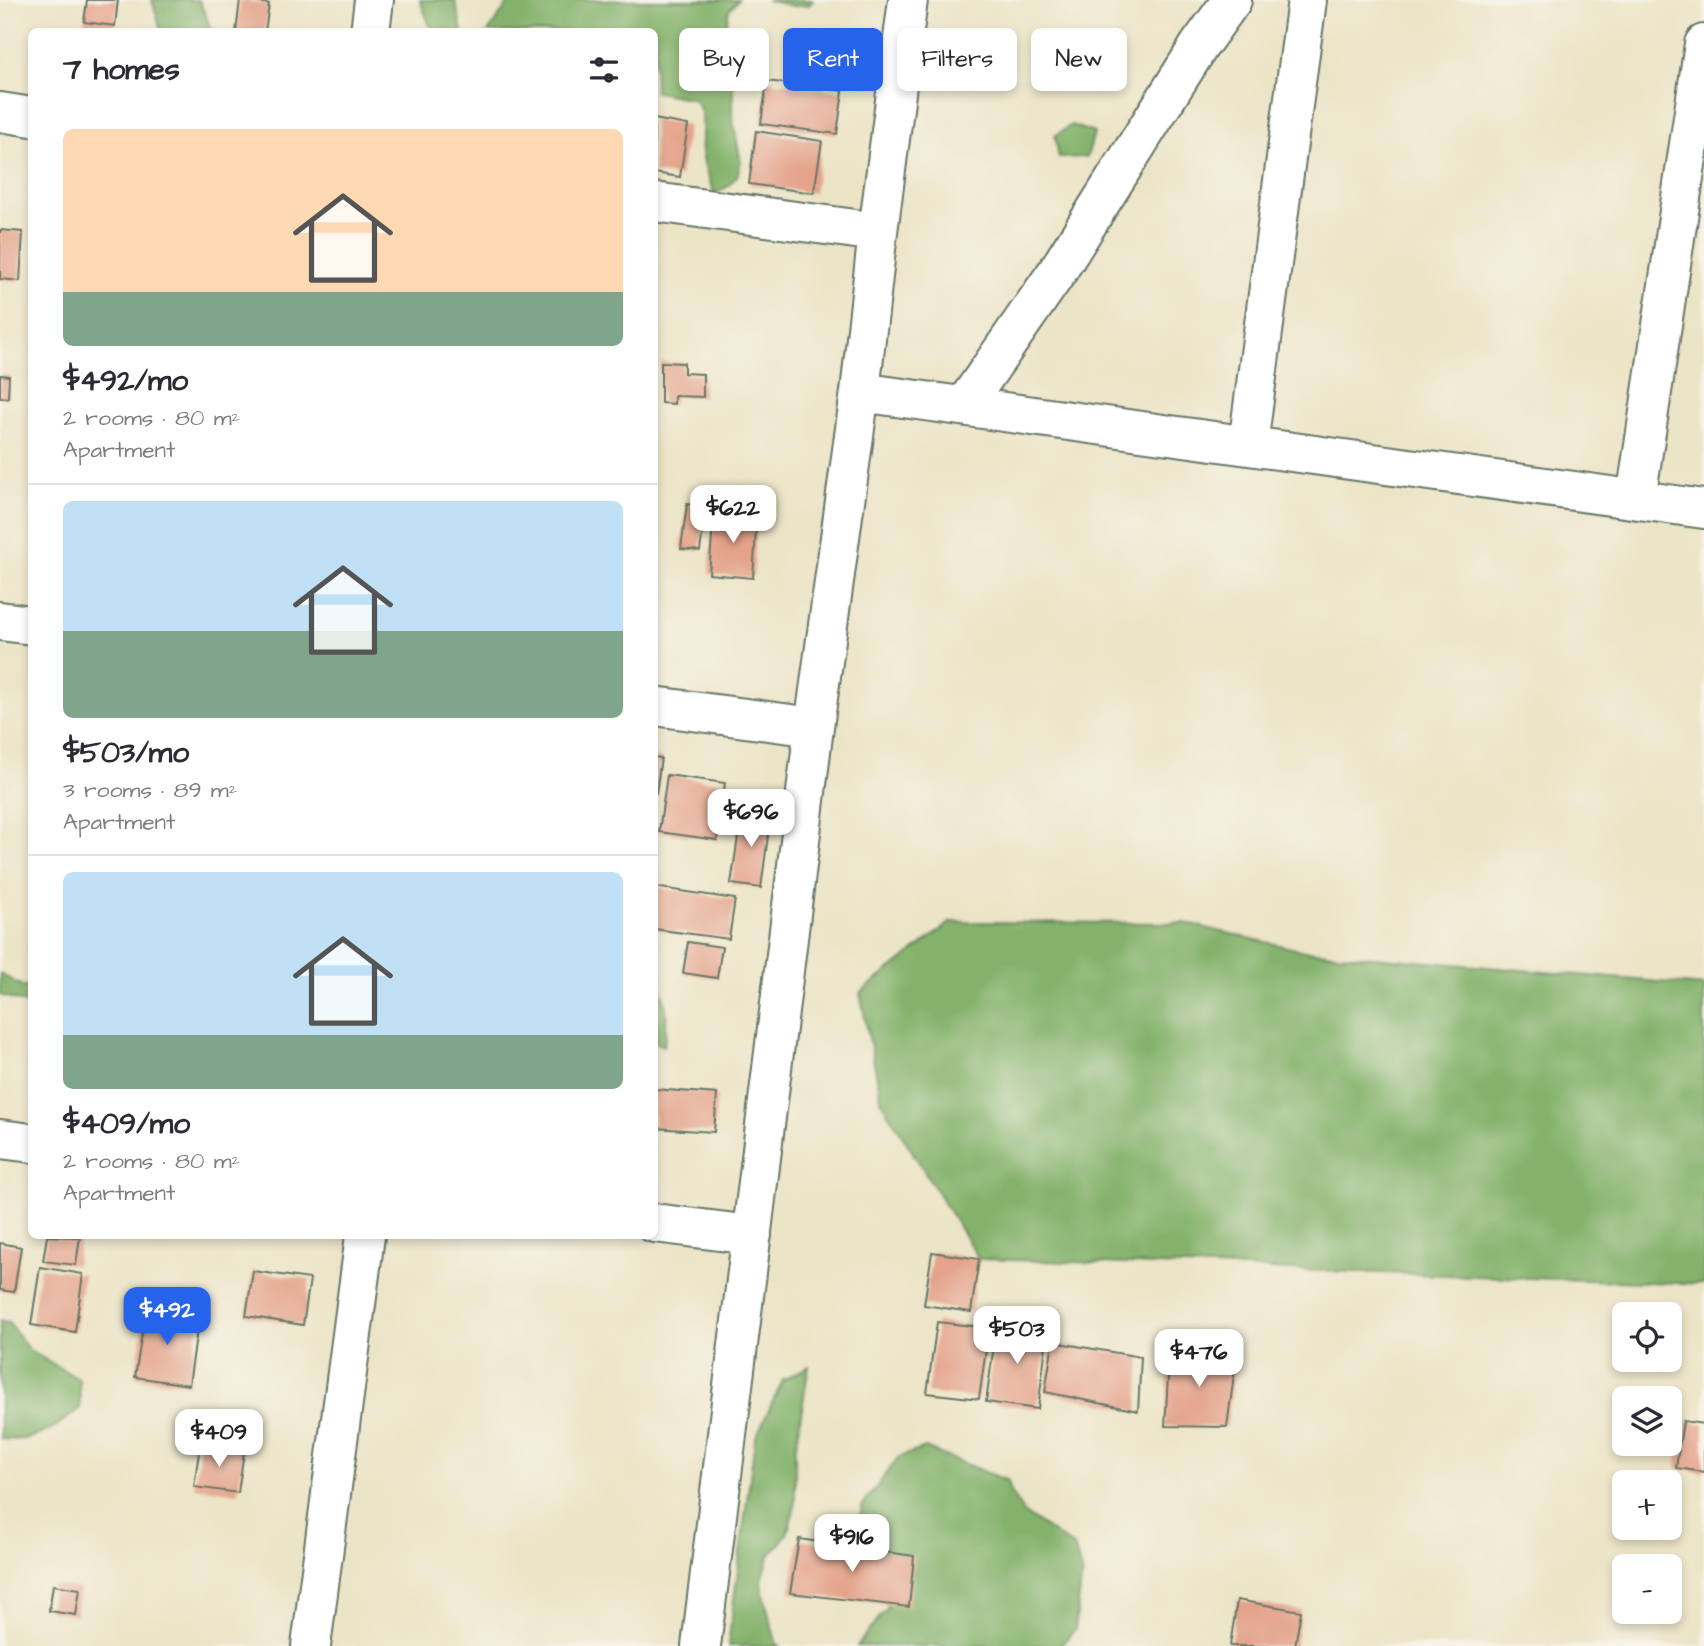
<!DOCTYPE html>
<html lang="en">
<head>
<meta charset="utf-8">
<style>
	body { margin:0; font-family:"Architects Daughter",sans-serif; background:#f7f7f7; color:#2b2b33; height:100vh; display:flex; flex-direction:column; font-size:26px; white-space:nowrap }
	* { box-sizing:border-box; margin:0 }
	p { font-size:23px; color:#7c7c81 }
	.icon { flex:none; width:38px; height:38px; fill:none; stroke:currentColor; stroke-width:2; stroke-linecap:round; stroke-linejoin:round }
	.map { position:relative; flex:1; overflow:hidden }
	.details { position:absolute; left:28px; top:28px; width:630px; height:1211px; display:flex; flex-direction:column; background:#fff; border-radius:10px; box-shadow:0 4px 10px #0003 }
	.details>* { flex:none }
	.hud { position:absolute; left:679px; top:28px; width:665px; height:63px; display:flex; gap:14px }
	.controls { position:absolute; left:1612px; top:1302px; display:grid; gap:14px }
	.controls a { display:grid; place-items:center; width:70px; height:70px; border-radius:10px; background:#fff; box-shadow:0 4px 10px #0003; font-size:35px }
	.price { position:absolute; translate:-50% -60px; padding:0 16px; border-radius:14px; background:#fff; color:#222; font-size:23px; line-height:46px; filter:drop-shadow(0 2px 4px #0008) }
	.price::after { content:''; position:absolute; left:50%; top:42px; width:21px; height:16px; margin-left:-10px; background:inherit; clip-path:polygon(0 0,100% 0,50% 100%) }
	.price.active { background:#2563eb; color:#fff }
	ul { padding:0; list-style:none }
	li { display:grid; align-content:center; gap:14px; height:371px; padding:0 35px }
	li+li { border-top:2px solid #e1e1e2 }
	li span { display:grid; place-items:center; height:217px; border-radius:10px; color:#555 }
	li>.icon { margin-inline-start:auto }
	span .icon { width:126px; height:126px; fill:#fffc; stroke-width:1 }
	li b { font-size:30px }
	h2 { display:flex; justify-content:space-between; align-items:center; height:84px; padding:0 35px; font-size:30px }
	.tag { padding:0 24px; border-radius:10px; background:#fff; box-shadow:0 4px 10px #0003; font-size:24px; line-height:63px }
	.tag.active { background:#2563eb; color:#fff }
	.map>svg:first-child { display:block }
	.forest { fill:#84b26c; stroke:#527850; stroke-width:2 }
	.building { fill:#e4a38a }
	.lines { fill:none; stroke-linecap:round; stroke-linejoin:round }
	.minor-casing { stroke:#677767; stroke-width:42 }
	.minor { stroke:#fff; stroke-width:38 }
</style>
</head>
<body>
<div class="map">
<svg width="1704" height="1646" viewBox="0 0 1704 1646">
	<rect width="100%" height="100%" fill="#f7f3e8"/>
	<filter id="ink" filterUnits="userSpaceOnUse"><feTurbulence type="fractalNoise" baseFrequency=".0143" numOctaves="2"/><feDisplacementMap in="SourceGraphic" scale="14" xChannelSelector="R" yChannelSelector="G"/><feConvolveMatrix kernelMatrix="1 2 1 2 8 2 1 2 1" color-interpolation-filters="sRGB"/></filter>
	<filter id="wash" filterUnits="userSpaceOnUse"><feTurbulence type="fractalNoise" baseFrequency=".00686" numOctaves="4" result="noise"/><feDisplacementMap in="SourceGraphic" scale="28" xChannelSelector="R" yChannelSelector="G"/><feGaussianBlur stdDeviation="1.57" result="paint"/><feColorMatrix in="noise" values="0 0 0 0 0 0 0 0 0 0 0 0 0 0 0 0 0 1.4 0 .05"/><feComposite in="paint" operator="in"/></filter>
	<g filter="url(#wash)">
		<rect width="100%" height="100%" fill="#ece4c6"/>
		<path class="forest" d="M152 0H199L212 31H161Z
			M420 0H455L462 31H432Z
			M511 0H738L729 10 726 26 733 85 732 116 741 162 737 176 727 187 715 194C709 181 704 166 702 152 700 131 708 117 694 99L655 92 654 32H488Z
			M766 0H813L809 5 793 6Z
			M1071 125 1094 133 1087 157 1059 158 1055 136Z
			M951 922 1185 923 1304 951 1704 986V1284L979 1259 882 1103 860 993Z
			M0 974 22 986 31 988V1005L0 995Z
			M655 981C670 1000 667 1024 664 1046L655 1042Z
			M0 1320 9 1323 29 1350 79 1379 80 1408C57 1427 32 1445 0 1438Z
			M809 1366 795 1451V1506L787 1534 769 1557 761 1584 776 1642 779 1646H728L755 1439 783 1380Z
			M925 1448 1008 1481 1009 1489 1024 1513 1074 1547 1082 1573 1075 1629 1060 1646H857L887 1608 884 1581 858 1532 862 1506 899 1457Z"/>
		<g id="blocks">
			<path class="building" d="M87 0H118L115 26 84 22Z
				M240 0 269 4 265 32H236Z
				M767 81 843 91 837 134 761 124Z
				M654 119 688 125 680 177 654 173Z
				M756 131 822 141 814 193 749 184Z
				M0 230 23 232 20 281 0 279Z
				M661 362 684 363V373L703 374V397L674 396V404L661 403Z
				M0 375 9 376 8 398 0 397Z
				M687 504 706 507 700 551 681 549Z
				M714 511 757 515 753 578 709 574Z
				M654 757 661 758 656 793H654Z
				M667 775 725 783 717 840 659 832Z
				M742 810 771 814 761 888 731 884Z
				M654 887 735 899 729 939 654 929Z
				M688 942 722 947 717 978 683 973Z
				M654 1089 717 1094 714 1132 654 1128Z
				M47 1236 80 1237 76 1265 43 1261Z
				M0 1243 21 1247 14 1292 0 1290Z
				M932 1252 979 1259 971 1312 924 1305Z
				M40 1267 83 1274 75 1332 31 1325Z
				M253 1271 310 1279 303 1325 246 1316Z
				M146 1308 199 1316 189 1385 135 1377Z
				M937 1322 989 1328 979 1399 927 1393Z
				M997 1323 1048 1329 1038 1409 986 1402Z
				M1053 1342 1141 1357 1138 1411 1045 1392Z
				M1170 1344 1236 1360 1227 1427 1165 1426Z
				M1683 1421 1704 1424V1472L1676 1468Z
				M200 1445 244 1452 238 1493 194 1487Z
				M799 1539 914 1556 909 1607 790 1593Z
				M53 1585 80 1589 76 1615 49 1611Z
				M1237 1600 1301 1611 1295 1646H1230Z"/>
		</g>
	</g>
	<g filter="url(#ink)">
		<use href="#blocks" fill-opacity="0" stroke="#677767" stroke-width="2"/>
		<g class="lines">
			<g class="minor-casing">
				<path id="minor" d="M370 32 374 0
					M0 112 32 117
					M654 202 878 232
					M860 392 1704 509
					M964 406 1057 272 1199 46 1232 0
					M1248 445 1307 0
					M1636 499 1704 44
					M0 621 32 625
					M654 706 814 727
					M0 1139 32 1143
					M654 1223 752 1235
					M311 1646 365 1236
					M701 1646 814 727 860 392 878 232 908 0"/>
			</g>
			<use href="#minor" class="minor"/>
		</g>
	</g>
</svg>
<div class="controls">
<a><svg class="icon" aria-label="locate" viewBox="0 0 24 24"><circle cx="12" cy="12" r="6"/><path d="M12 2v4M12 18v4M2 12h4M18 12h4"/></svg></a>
<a><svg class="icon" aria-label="layers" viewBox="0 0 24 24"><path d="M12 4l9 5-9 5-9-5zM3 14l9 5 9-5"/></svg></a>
<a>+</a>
<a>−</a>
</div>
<b class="price" style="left:733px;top:545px">$622</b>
<b class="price" style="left:751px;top:849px">$696</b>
<b class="price active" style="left:167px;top:1347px">$492</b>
<b class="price" style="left:1017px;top:1366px">$503</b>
<b class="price" style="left:1199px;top:1389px">$476</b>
<b class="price" style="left:219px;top:1469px">$409</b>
<b class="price" style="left:852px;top:1574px">$916</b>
<div class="hud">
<a class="tag">Buy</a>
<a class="tag active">Rent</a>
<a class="tag">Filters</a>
<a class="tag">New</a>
</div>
<section class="details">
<h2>7 homes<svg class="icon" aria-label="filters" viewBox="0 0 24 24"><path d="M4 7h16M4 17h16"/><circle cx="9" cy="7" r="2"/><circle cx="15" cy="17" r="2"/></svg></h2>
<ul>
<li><span style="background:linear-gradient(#ffd9b3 75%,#7fa58c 0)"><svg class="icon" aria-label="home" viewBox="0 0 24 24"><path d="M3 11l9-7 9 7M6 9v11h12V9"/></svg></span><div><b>$492/mo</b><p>2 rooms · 80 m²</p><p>Apartment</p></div></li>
<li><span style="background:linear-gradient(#bfe0f5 60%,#7fa58c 0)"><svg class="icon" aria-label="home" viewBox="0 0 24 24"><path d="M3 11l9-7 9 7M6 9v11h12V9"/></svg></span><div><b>$503/mo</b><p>3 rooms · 89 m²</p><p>Apartment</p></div></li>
<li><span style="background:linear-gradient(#bfe0f5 75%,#7fa58c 0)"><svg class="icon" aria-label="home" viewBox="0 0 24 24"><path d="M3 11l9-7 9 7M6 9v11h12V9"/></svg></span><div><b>$409/mo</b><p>2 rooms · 80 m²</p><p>Apartment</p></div></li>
</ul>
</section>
</div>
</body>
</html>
